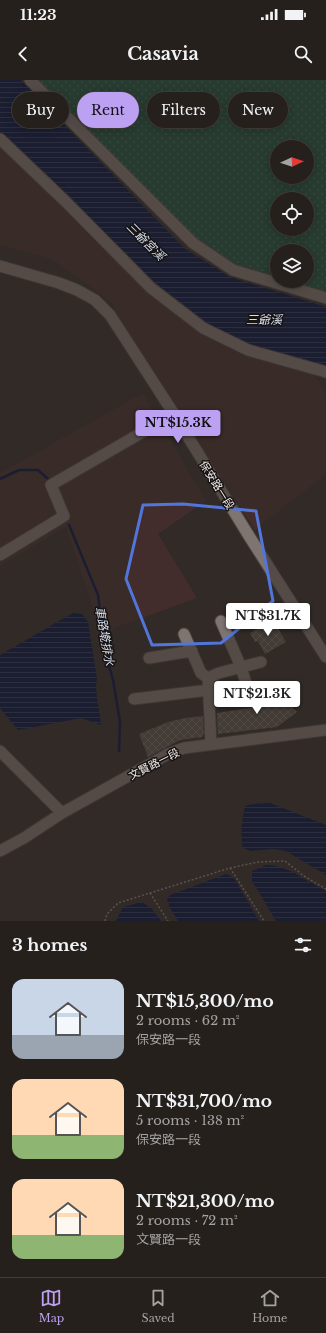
<!DOCTYPE html>
<html lang="en">
<head>
<meta charset="utf-8">
<style>
	body { margin:0; font-family:"Libre Baskerville","Noto Sans TC",serif; background:#322d29; color:#f1f3f6; height:100vh; display:flex; flex-direction:column; font-size:15px; white-space:nowrap }
	* { box-sizing:border-box; margin:0 }
	p { font-size:13px; color:#a4a3a3 }
	.icon { flex:none; width:22px; height:22px; fill:none; stroke:currentColor; stroke-width:2; stroke-linecap:round; stroke-linejoin:round }
	.map { position:relative; height:841px; overflow:hidden }
	.side { display:flex; flex-direction:column; background:#26201c; flex:1 }
	.side>* { flex:none }
	.top-card { position:absolute; left:12px; top:12px; width:302px; height:36px; display:flex; gap:8px }
	.needle { width:26px; rotate:87deg }
	.fabs { position:absolute; left:270px; top:60px; display:grid; gap:8px }
	.fabs a { display:grid; place-items:center; width:44px; height:44px; border-radius:50%; background:#26201c; box-shadow:0 2px 10px #0003,0 0 0 1px #423e3b; font-size:20px }
	.price { position:absolute; translate:-50% -34px; padding:0 9px; border-radius:4px; background:#fff; color:#222; font-size:13px; line-height:26px; filter:drop-shadow(0 1px 2px #0008) }
	.price::after { content:''; position:absolute; left:50%; top:24px; width:12px; height:9px; margin-left:-6px; background:inherit; clip-path:polygon(0 0,100% 0,50% 100%) }
	.price.active { background:#bca0f2; color:#111 }
	ul { padding:0; list-style:none }
	li { display:flex; align-items:center; gap:12px; height:100px; padding:0 12px }
	li span { display:grid; place-items:center; flex:none; width:112px; height:80px; border-radius:12px; color:#555 }
	li>.icon { margin-inline-start:auto }
	span .icon { width:48px; height:48px; fill:#fffc; stroke-width:1 }
	li b { font-size:17px }
	h2 { display:flex; justify-content:space-between; align-items:center; height:48px; padding:0 12px; font-size:17px }
	.pill { padding:0 14px; border-radius:18px; background:#26201c; box-shadow:0 2px 10px #0003,0 0 0 1px #423e3b; font-size:14px; line-height:36px }
	.pill.active { background:#bca0f2; color:#111 }
	.status { display:flex; justify-content:space-between; align-items:center; height:28px; padding:0 20px; background:#26201c; direction:ltr }
	.status svg { height:11px; fill:currentColor }
	header { display:flex; justify-content:space-between; align-items:center; height:52px; padding:0 12px; background:#26201c; font-size:18px; font-weight:700 }
	.tab-bar { display:flex; justify-content:space-around; align-items:center; height:56px; border-top:1px solid #423e3b; background:#26201c; font-size:11px; color:#a4a3a3 }
	.tab-bar a { display:grid; justify-items:center; gap:2px }
	.tab-bar .active { color:#bca0f2 }
	.map>svg:first-child { display:block }
	.industrial { fill:#422d2c }
	.grass { fill:url(#grass-dots); fill-rule:evenodd }
	.water { fill:url(#water-rules) }
	.lines { fill:none; stroke-linecap:round; stroke-linejoin:round }
	.stream { stroke:#00103f; stroke-width:2.5 }
	.building { fill:url(#building-cross-hatch) }
	.minor-casing { stroke:#4e4643; stroke-width:13 }
	.path { stroke:#8a8380; stroke-width:1.5; stroke-dasharray:2 2; stroke-linecap:butt }
	.minor { stroke:#7e7470; stroke-width:11 }
	.marked { fill:none; stroke:#5275dc; stroke-width:3; stroke-linejoin:round }
	.labels { text-anchor:middle; dominant-baseline:central; stroke-width:3; stroke-linejoin:round; paint-order:stroke }
	.street-label { font-size:11px; fill:#f1ebe9; stroke:#171312 }
	.water-label { font-size:12px; font-style:italic; fill:#d4deef; stroke:#171312 }
</style>
</head>
<body>
<div class="status"><b>11:23</b><svg viewBox="0 0 49 12"><path d="M0 12V9h3v3zM5 12V6h3v6zM10 12V3h3v9zM15 12V0h3v12zM26 1h20v11H26zM47 4h2v5h-2z"/></svg></div>
<header><svg class="icon" aria-label="back" viewBox="0 0 24 24"><path d="M15 5l-7 7 7 7"/></svg>Casavia<svg class="icon" aria-label="search" viewBox="0 0 24 24"><circle cx="10" cy="10" r="6"/><path d="M15 15l6 6"/></svg></header>
<div class="map">
<svg width="326" height="841" viewBox="0 0 326 841">
	<defs>
		<pattern id="grass-dots" width="8" height="8" patternUnits="userSpaceOnUse"><rect width="8" height="8" fill="#1b513d"/><path d="M2 2h.1M6 6h.1" fill="none" stroke="#3d6a59" stroke-width="1.8" stroke-linecap="round"/></pattern>
		<pattern id="water-rules" width="6" height="5" patternUnits="userSpaceOnUse"><rect width="6" height="5" fill="#00103f"/><path d="M0 2.5h6" fill="none" stroke="#26335b"/></pattern>
		<pattern id="building-cross-hatch" width="8" height="8" patternUnits="userSpaceOnUse"><rect width="8" height="8" fill="#59524b"/><path d="M0 0l8 8M0 8l8-8" fill="none" stroke="#716b65"/></pattern>
	</defs>
	<rect width="100%" height="100%" fill="#322a26"/>
	<path class="industrial" d="M0 59 312 289 326 316V394L255 450 125 248 111 222 52 179 0 165Z
		M143 313 206 421 158 454 197 518 101 553 66 447 0 486V393Z"/>
	<path class="grass" d="M30 0H326V218L233 190 193 163ZM277 67H307V97H277ZM277 119H307V149H277ZM277 171H307V201H277Z"/>
	<path class="water" d="M0 0H21L185 169 230 197 326 227V287L249 267 206 244 154 204 0 54Z
		M73 533 82 534 88 542 97 599C94 612 100 631 101 645L81 638 18 650 0 628V575Z
		M270 723 326 745V795L286 771 273 769 251 771 243 768C240 754 242 740 245 726L254 724Z
		M266 785C290 786 305 801 326 811V841H276L252 801V791Z
		M226 794 234 798 259 841H178L170 828 167 820 170 815Z
		M142 822 152 829 161 841H116L123 827Z"/>
	<g class="lines">
		<path class="stream" d="M0 399 19 390H38L48 399
			M69 445 98 515 105 571 113 600 120 642 119 671"/>
	</g>
	<path class="building" d="M273 540 286 562 265 574 258 561 255 562 250 553Z
		M273 608 297 632 277 647 218 654 217 633 263 626 257 620Z
		M203 636 204 654 202 657 180 660 148 677 139 654 168 642 185 638Z"/>
	<g class="lines">
		<g class="minor-casing">
			<path id="minor" d="M30 0 193 163 233 190 326 218
				M0 59 66 122 151 208 203 248 248 270 326 292
				M0 186 59 203 77 210 95 220 110 235 174 334 249 456 326 577
				M0 475 64 436 51 405 174 334
				M221 541 241 587 249 613
				M184 554 201 593 208 598 211 664
				M149 578 192 571
				M208 598 219 593 261 582
				M134 619 209 610
				M0 671 62 733
				M0 771 24 758 62 733 168 674 184 668 326 650"/>
		</g>
		<path class="path" d="M230 788 264 841
			M150 813 168 841
			M105 841 107 834 118 823 230 788 258 782 285 781 304 796 326 809"/>
		<use href="#minor" class="minor"/>
	</g>
	<path d="M0 0H326V841H0ZM183 424 256 431 273 521 221 563 152 565 126 499 143 425Z" fill="#322a26" fill-opacity=".55" fill-rule="evenodd"/>
	<path class="marked" d="M183 424 256 431 273 521 221 563 152 565 126 499 143 425Z"/>
	<g class="labels">
		<g class="street-label">
			<text transform="translate(217 405) rotate(58)">保安路一段</text>
			<text transform="translate(154 684) rotate(-27)">文賢路一段</text>
		</g>
		<g class="water-label">
			<text transform="translate(146 161) rotate(45)">三爺宮溪</text>
			<text x="264" y="239">三爺溪</text>
			<text transform="translate(105 556) rotate(80)">車路墘排水</text>
		</g>
	</g>
</svg>
<div class="fabs">
<a><svg class="needle" viewBox="-14 -14 28 28"><path d="M0-13l5 13h-10z" fill="#e53935"/><path d="M0 13l5-13h-10z" fill="#a4a3a3"/></svg></a>
<a><svg class="icon" aria-label="locate" viewBox="0 0 24 24"><circle cx="12" cy="12" r="6"/><path d="M12 2v4M12 18v4M2 12h4M18 12h4"/></svg></a>
<a><svg class="icon" aria-label="layers" viewBox="0 0 24 24"><path d="M12 4l9 5-9 5-9-5zM3 14l9 5 9-5"/></svg></a>
</div>
<b class="price active" style="left:178px;top:364px">NT$15.3K</b>
<b class="price" style="left:268px;top:557px">NT$31.7K</b>
<b class="price" style="left:257px;top:635px">NT$21.3K</b>
<div class="top-card">
<a class="pill">Buy</a>
<a class="pill active">Rent</a>
<a class="pill">Filters</a>
<a class="pill">New</a>
</div>
</div>
<section class="side">
<h2>3 homes<svg class="icon" aria-label="filters" viewBox="0 0 24 24"><path d="M4 7h16M4 17h16"/><circle cx="9" cy="7" r="2"/><circle cx="15" cy="17" r="2"/></svg></h2>
<ul>
<li><span style="background:linear-gradient(#c9d6e8 70%,#9aa5b1 0)"><svg class="icon" aria-label="home" viewBox="0 0 24 24"><path d="M3 11l9-7 9 7M6 9v11h12V9"/></svg></span><div><b>NT$15,300/mo</b><p>2 rooms · 62 m²</p><p>保安路一段</p></div></li>
<li><span style="background:linear-gradient(#ffd9b3 70%,#8fb573 0)"><svg class="icon" aria-label="home" viewBox="0 0 24 24"><path d="M3 11l9-7 9 7M6 9v11h12V9"/></svg></span><div><b>NT$31,700/mo</b><p>5 rooms · 138 m²</p><p>保安路一段</p></div></li>
<li><span style="background:linear-gradient(#ffd9b3 70%,#8fb573 0)"><svg class="icon" aria-label="home" viewBox="0 0 24 24"><path d="M3 11l9-7 9 7M6 9v11h12V9"/></svg></span><div><b>NT$21,300/mo</b><p>2 rooms · 72 m²</p><p>文賢路一段</p></div></li>
</ul>
</section>
<nav class="tab-bar">
<a class="active"><svg class="icon" aria-label="map" viewBox="0 0 24 24"><path d="M3 6l6-2 6 2 6-2v14l-6 2-6-2-6 2zM9 4v14M15 6v14"/></svg>Map</a>
<a><svg class="icon" aria-label="saved" viewBox="0 0 24 24"><path d="M7 4h10v16l-5-4-5 4z"/></svg>Saved</a>
<a><svg class="icon" aria-label="home" viewBox="0 0 24 24"><path d="M3 11l9-7 9 7M6 9v11h12V9"/></svg>Home</a>
</nav>
</body>
</html>
